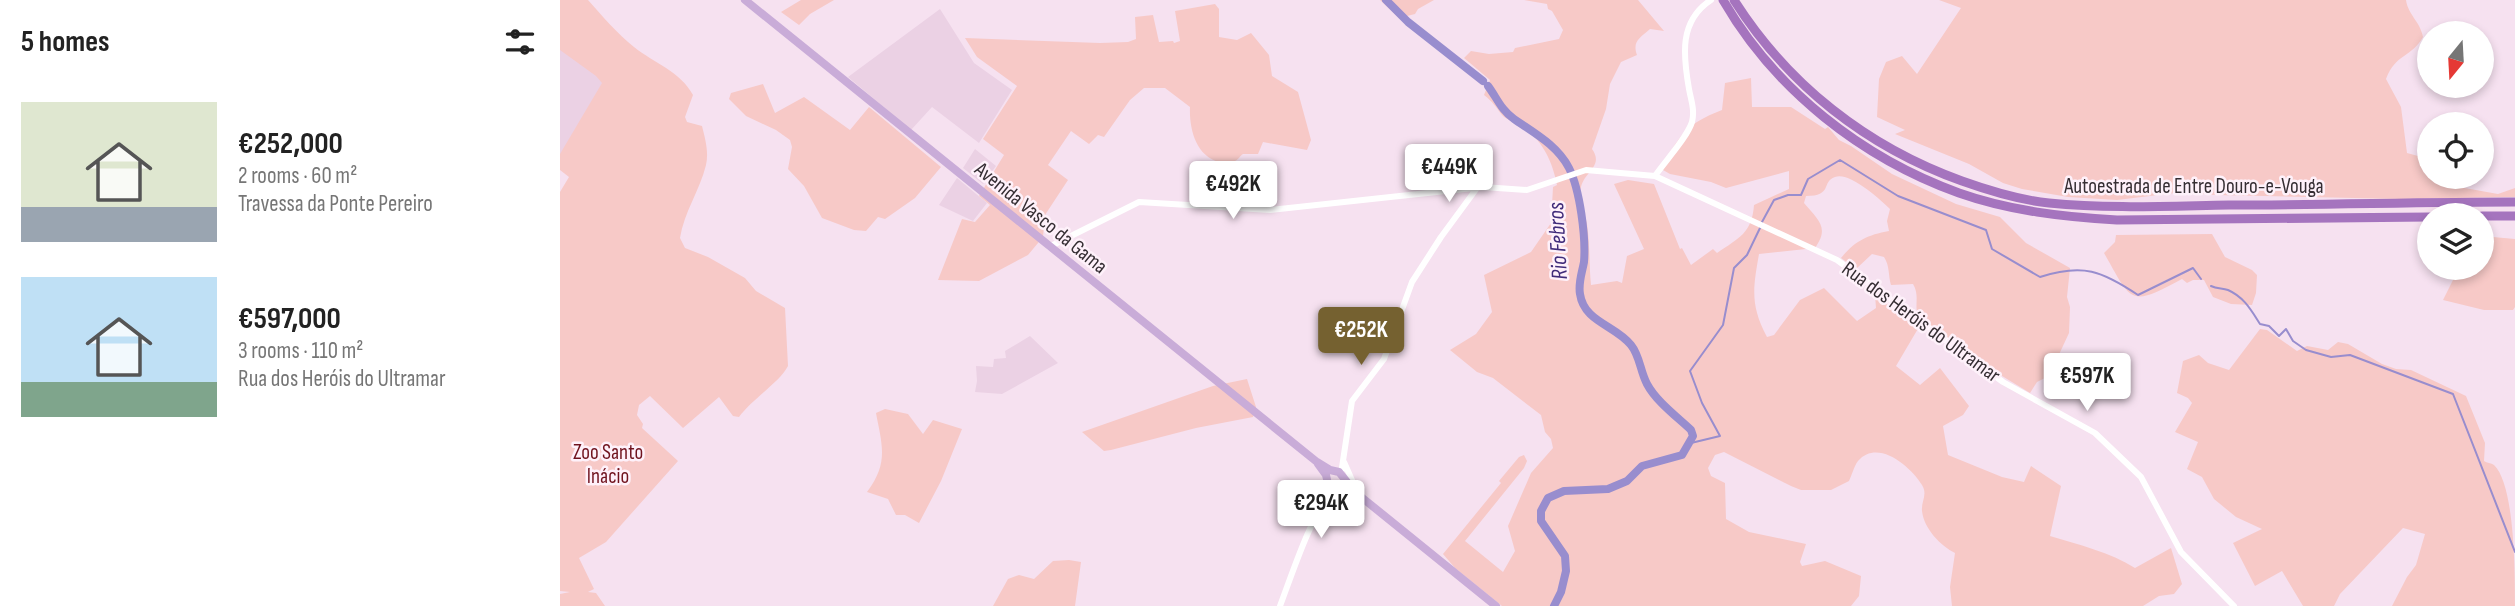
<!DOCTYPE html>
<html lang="en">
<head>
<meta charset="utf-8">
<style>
	body { margin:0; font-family:"Sofia Sans Condensed",sans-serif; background:#f6f6f6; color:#222; height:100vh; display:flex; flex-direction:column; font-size:26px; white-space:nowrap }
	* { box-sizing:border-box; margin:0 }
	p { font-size:23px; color:#767676 }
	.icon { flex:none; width:38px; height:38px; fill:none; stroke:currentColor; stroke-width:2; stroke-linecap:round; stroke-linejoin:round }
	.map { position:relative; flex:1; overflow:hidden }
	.details { display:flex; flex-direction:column; background:#fff; width:560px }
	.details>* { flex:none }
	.needle { width:46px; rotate:198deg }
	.tools { position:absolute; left:1857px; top:21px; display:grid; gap:14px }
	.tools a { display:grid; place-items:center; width:77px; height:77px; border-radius:50%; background:#fff; box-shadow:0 4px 10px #0003; font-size:35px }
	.price { position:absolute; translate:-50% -60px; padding:0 16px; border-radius:7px; background:#fff; color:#222; font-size:23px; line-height:46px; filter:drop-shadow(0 2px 4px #0008) }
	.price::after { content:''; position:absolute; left:50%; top:42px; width:21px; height:16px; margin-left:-10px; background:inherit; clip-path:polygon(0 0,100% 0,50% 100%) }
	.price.current { background:#756130; color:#fff }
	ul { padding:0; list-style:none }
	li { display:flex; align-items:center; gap:21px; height:175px; padding:0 21px }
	li span { display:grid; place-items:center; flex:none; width:196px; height:140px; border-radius:0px; color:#555 }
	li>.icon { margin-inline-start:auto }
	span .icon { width:84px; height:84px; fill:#fffc; stroke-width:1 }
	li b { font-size:30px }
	h2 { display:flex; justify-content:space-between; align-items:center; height:84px; padding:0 21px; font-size:30px }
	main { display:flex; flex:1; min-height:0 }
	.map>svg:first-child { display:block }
	.built { fill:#ebd1e4 }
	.green { fill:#f7c9c7 }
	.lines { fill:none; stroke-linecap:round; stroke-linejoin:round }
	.stream { stroke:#988dce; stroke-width:2 }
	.river { stroke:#988dce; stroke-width:8 }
	.tertiary { stroke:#fff; stroke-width:6 }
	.primary { stroke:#c9acd8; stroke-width:8 }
	.motorway { stroke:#a574be; stroke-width:9 }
	.labels { text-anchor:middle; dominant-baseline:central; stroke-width:5; stroke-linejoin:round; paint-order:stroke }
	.street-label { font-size:21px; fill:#352e33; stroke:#fef1fa }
	.park-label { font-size:21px; fill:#70131e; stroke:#fef1fa }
	.water-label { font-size:23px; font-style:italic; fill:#412c7a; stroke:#fef1fa }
</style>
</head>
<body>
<main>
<section class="details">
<h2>5 homes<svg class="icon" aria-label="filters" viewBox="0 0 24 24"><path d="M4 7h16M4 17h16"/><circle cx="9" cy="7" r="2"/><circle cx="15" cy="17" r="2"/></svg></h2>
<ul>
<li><span style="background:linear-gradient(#dfe7d0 75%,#9aa5b1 0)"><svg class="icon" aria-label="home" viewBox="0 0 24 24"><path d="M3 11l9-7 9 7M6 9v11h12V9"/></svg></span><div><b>€252,000</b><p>2 rooms · 60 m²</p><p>Travessa da Ponte Pereiro</p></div></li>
<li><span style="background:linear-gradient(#bfe0f5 75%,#7fa58c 0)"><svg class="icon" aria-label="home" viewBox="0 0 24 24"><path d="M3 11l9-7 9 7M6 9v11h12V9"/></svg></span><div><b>€597,000</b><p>3 rooms · 110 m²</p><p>Rua dos Heróis do Ultramar</p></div></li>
</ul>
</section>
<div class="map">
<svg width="1955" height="606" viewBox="0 0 1955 606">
	<rect width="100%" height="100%" fill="#f6e1f0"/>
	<path class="built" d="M380 9 414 63 452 90 419 143 372 107 351 130 288 77Z
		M0 35 59 66 0 159Z
		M415 149 436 166 423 184 403 168Z
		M397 178 427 203 413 221 379 205Z
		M470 336 498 363 442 394 415 392 417 381 416 366 433 367 434 359 446 358 445 351Z"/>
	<path class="green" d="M0 0H28C43 17 57 33 74 47 94 63 120 71 133 95L125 117 127 122 142 126C145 138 149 152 146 165 140 190 124 212 120 238L125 248 148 257 185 278 196 291 225 308 228 366C220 382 192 399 179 417L173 416 159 397 123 428 90 396 79 405 77 415 83 424 82 428 118 461 46 542 19 558 34 589 28 592 36 593 45 606H0V594L10 592 0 591V192L9 177 0 170V154L42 83 36 76 0 50Z
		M241 0H274L250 14 239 25 221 12Z
		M820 0H874L858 9 855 14 839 18Z
		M964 0H1078L1104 31 1090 29C1080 38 1072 41 1077 55L1061 62 1050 84 1046 109 1032 149C1044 166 1025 171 1021 187 1017 199 1025 212 1027 224 1030 244 1029 265 1031 285L1057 281 1062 283 1067 256 1084 249 1054 184 1068 180 1094 184 1120 249 1122 248 1131 265 1153 249 1157 253C1179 238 1192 233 1194 205L1229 189V171L1166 188 1151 182 1110 174 1103 170 1101 166C1123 133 1124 125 1162 110L1165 83 1191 78 1192 107H1231L1265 129 1268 127 1279 140 1291 146 1332 174 1396 204 1440 217 1466 243 1510 268 1507 297 1510 307 1509 333 1489 376 1477 382 1470 393 1429 368 1358 317C1354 304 1360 296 1353 284L1331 285C1328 275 1330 266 1324 257L1312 254 1296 269 1281 258C1295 241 1307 235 1329 231L1327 221 1330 209C1321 200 1289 171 1275 177 1261 182 1273 196 1246 196L1244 203C1258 220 1270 227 1255 248L1199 254C1193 288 1190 305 1207 337L1214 335 1240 300 1264 288 1297 321 1316 308 1315 295 1359 327 1336 366 1360 385 1380 368 1409 406 1403 415 1383 426 1388 455 1442 477 1464 482 1471 466 1501 486 1490 536C1519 545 1550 552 1575 568L1611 548 1622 584 1614 594 1599 596 1583 606H1392L1390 587 1395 553C1381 546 1364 529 1362 511 1361 501 1368 495 1362 485 1351 467 1318 438 1298 461 1294 466 1292 475 1289 481L1271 490H1241L1231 486 1164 452 1155 455 1148 468 1151 476 1165 483 1166 519 1189 532 1246 544 1240 562 1242 566 1265 561 1301 576 1299 596 1291 606H942L895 568 883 554 941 483 939 481 959 457 964 455 967 461 964 468 905 541 943 572 955 551 948 526 971 473 993 448 991 439 985 432 981 415 933 378 917 372 890 350 916 334 932 312 924 275 971 252 991 223 993 187 997 185C993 164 984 142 965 129 959 124 946 120 942 115 936 107 933 102 924 95L930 80 904 58 911 51 929 54 953 52 955 48 999 39 1003 30 992 11 988 9 987 4Z
		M1379 0H1846C1848 15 1860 21 1863 37 1851 58 1836 53 1826 79L1841 107 1847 153 1869 159V177H1888L1899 187 1938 194 1955 188V197L1840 199 1655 195 1623 192 1557 200 1508 197 1462 189 1443 183 1409 164 1335 134 1345 130 1317 117 1319 79 1326 62 1342 56 1357 74 1401 8Z
		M655 4 659 9V37L677 40 691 33 709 55 712 76 738 92 751 140 747 150 703 142 698 154H683C680 156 678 160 675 161 670 164 664 164 659 162 636 156 629 129 630 107L605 88H584L570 100 544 137 538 135 529 144 511 131 488 165 508 180 485 215 483 237 468 255 419 281 378 280 402 219 415 222 430 205 419 196 444 155 423 139 457 86 417 57 405 38 540 43 568 42 576 39 575 17 593 15 599 42 613 41 614 43 620 41 615 11Z
		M203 84 215 113 244 97 290 130 309 107 381 167 355 198 325 219 318 217 306 231 294 230 262 218 244 186 228 169 232 147 230 140 216 130 186 116 169 99 171 93Z
		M1652 234 1665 257 1692 270 1697 275 1696 293 1692 305 1671 304 1653 297 1644 280H1633L1627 283 1622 279C1569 308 1572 302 1544 253L1555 242 1556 235Z
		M1922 236 1955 239V307L1953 310H1924L1883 300 1899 268H1922Z
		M1700 329 1707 330 1737 351 1747 346 1768 350 1778 342 1788 344 1822 364 1836 369 1851 370 1906 396 1925 443 1924 461C1927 463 1931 463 1934 465 1955 485 1955 574 1955 606H1832L1847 577 1856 565 1865 534 1843 528 1780 594 1774 606H1743L1722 571 1695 586 1673 543 1702 529 1676 517 1654 499 1642 477 1627 469 1638 442 1615 432 1632 403 1628 398 1617 393 1623 361 1639 355 1648 363 1669 370Z
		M687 379 696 407 693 417 636 428 551 450 544 451 522 432 653 386Z
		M325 409 348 414 363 434 373 420 402 429 381 481 359 523 345 515H336L328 499 307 492C329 463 322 445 316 413Z
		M509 560 521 562 515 606H433L448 579 459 575 474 579 493 561Z"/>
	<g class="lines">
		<path class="stream" d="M1202 222 1214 200 1228 195H1241L1248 179 1280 160 1338 196 1426 230 1432 249 1480 277C1523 263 1542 271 1578 295L1633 268 1641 279
			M1651 286C1657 289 1662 288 1668 290 1684 297 1691 310 1700 324L1709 326 1719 336 1726 329 1733 341 1746 350 1771 357 1790 355 1893 394 1955 552
			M1131 443 1160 436 1142 403 1130 371 1163 325 1174 268 1187 255 1200 228"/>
		<path class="river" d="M826 0 848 22 923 81
			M928 86C937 98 941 110 954 119 974 133 997 145 1009 168 1020 190 1026 237 1024 262 1022 273 1018 283 1020 294 1024 322 1055 325 1071 345 1080 356 1080 371 1087 384 1096 401 1116 416 1131 430L1133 436 1122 455 1082 466 1067 481 1048 489 1004 491 988 498 981 511V521L1005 556 1006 571 1001 592 994 606"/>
		<path class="tertiary" d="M1095 176C1105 161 1127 138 1132 122 1135 110 1131 100 1129 89 1123 55 1119 21 1151 0
			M489 247 579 202 710 210 923 187 967 190 1026 170 1095 176 1277 260 1443 382 1535 433 1581 477 1621 552 1674 606
			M784 462 795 487
			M781 474 792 401 824 359 852 282 881 237 917 188
			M720 606C735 566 749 521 774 486"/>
		<path class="primary" d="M185 0 757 462 770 470 779 472 795 492 936 606
			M758 464 766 475 768 484 793 492"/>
		<path class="motorway" d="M1163 0C1215 90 1302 158 1399 193 1450 211 1504 217 1557 220L1869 217
			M1174 0C1228 85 1307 147 1402 181 1430 191 1459 200 1489 203 1549 209 1609 206 1669 205 1764 205 1860 202 1955 202
			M1922 216H1955"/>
	</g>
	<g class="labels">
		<g class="street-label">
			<text x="1634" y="186">Autoestrada de Entre Douro-e-Vouga</text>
			<text transform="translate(481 218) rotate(39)">Avenida Vasco da Gama</text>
			<text transform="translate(1361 322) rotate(36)">Rua dos Heróis do Ultramar</text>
		</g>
		<g class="park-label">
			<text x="48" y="452">Zoo Santo<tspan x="48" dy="24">Inácio</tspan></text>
		</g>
		<g class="water-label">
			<text transform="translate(998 241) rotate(-93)">Rio Febros</text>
		</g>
	</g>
</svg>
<div class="tools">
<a><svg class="needle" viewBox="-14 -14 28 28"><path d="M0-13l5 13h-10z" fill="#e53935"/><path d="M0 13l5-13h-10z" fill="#767676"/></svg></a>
<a><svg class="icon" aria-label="locate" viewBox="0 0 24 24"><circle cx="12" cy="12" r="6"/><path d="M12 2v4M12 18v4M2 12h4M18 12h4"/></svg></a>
<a><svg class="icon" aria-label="layers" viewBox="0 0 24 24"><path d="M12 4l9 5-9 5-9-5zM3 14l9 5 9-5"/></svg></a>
</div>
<b class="price" style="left:889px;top:204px">€449K</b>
<b class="price" style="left:673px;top:221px">€492K</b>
<b class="price current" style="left:801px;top:367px">€252K</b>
<b class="price" style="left:1527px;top:413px">€597K</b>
<b class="price" style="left:761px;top:540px">€294K</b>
</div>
</main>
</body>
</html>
